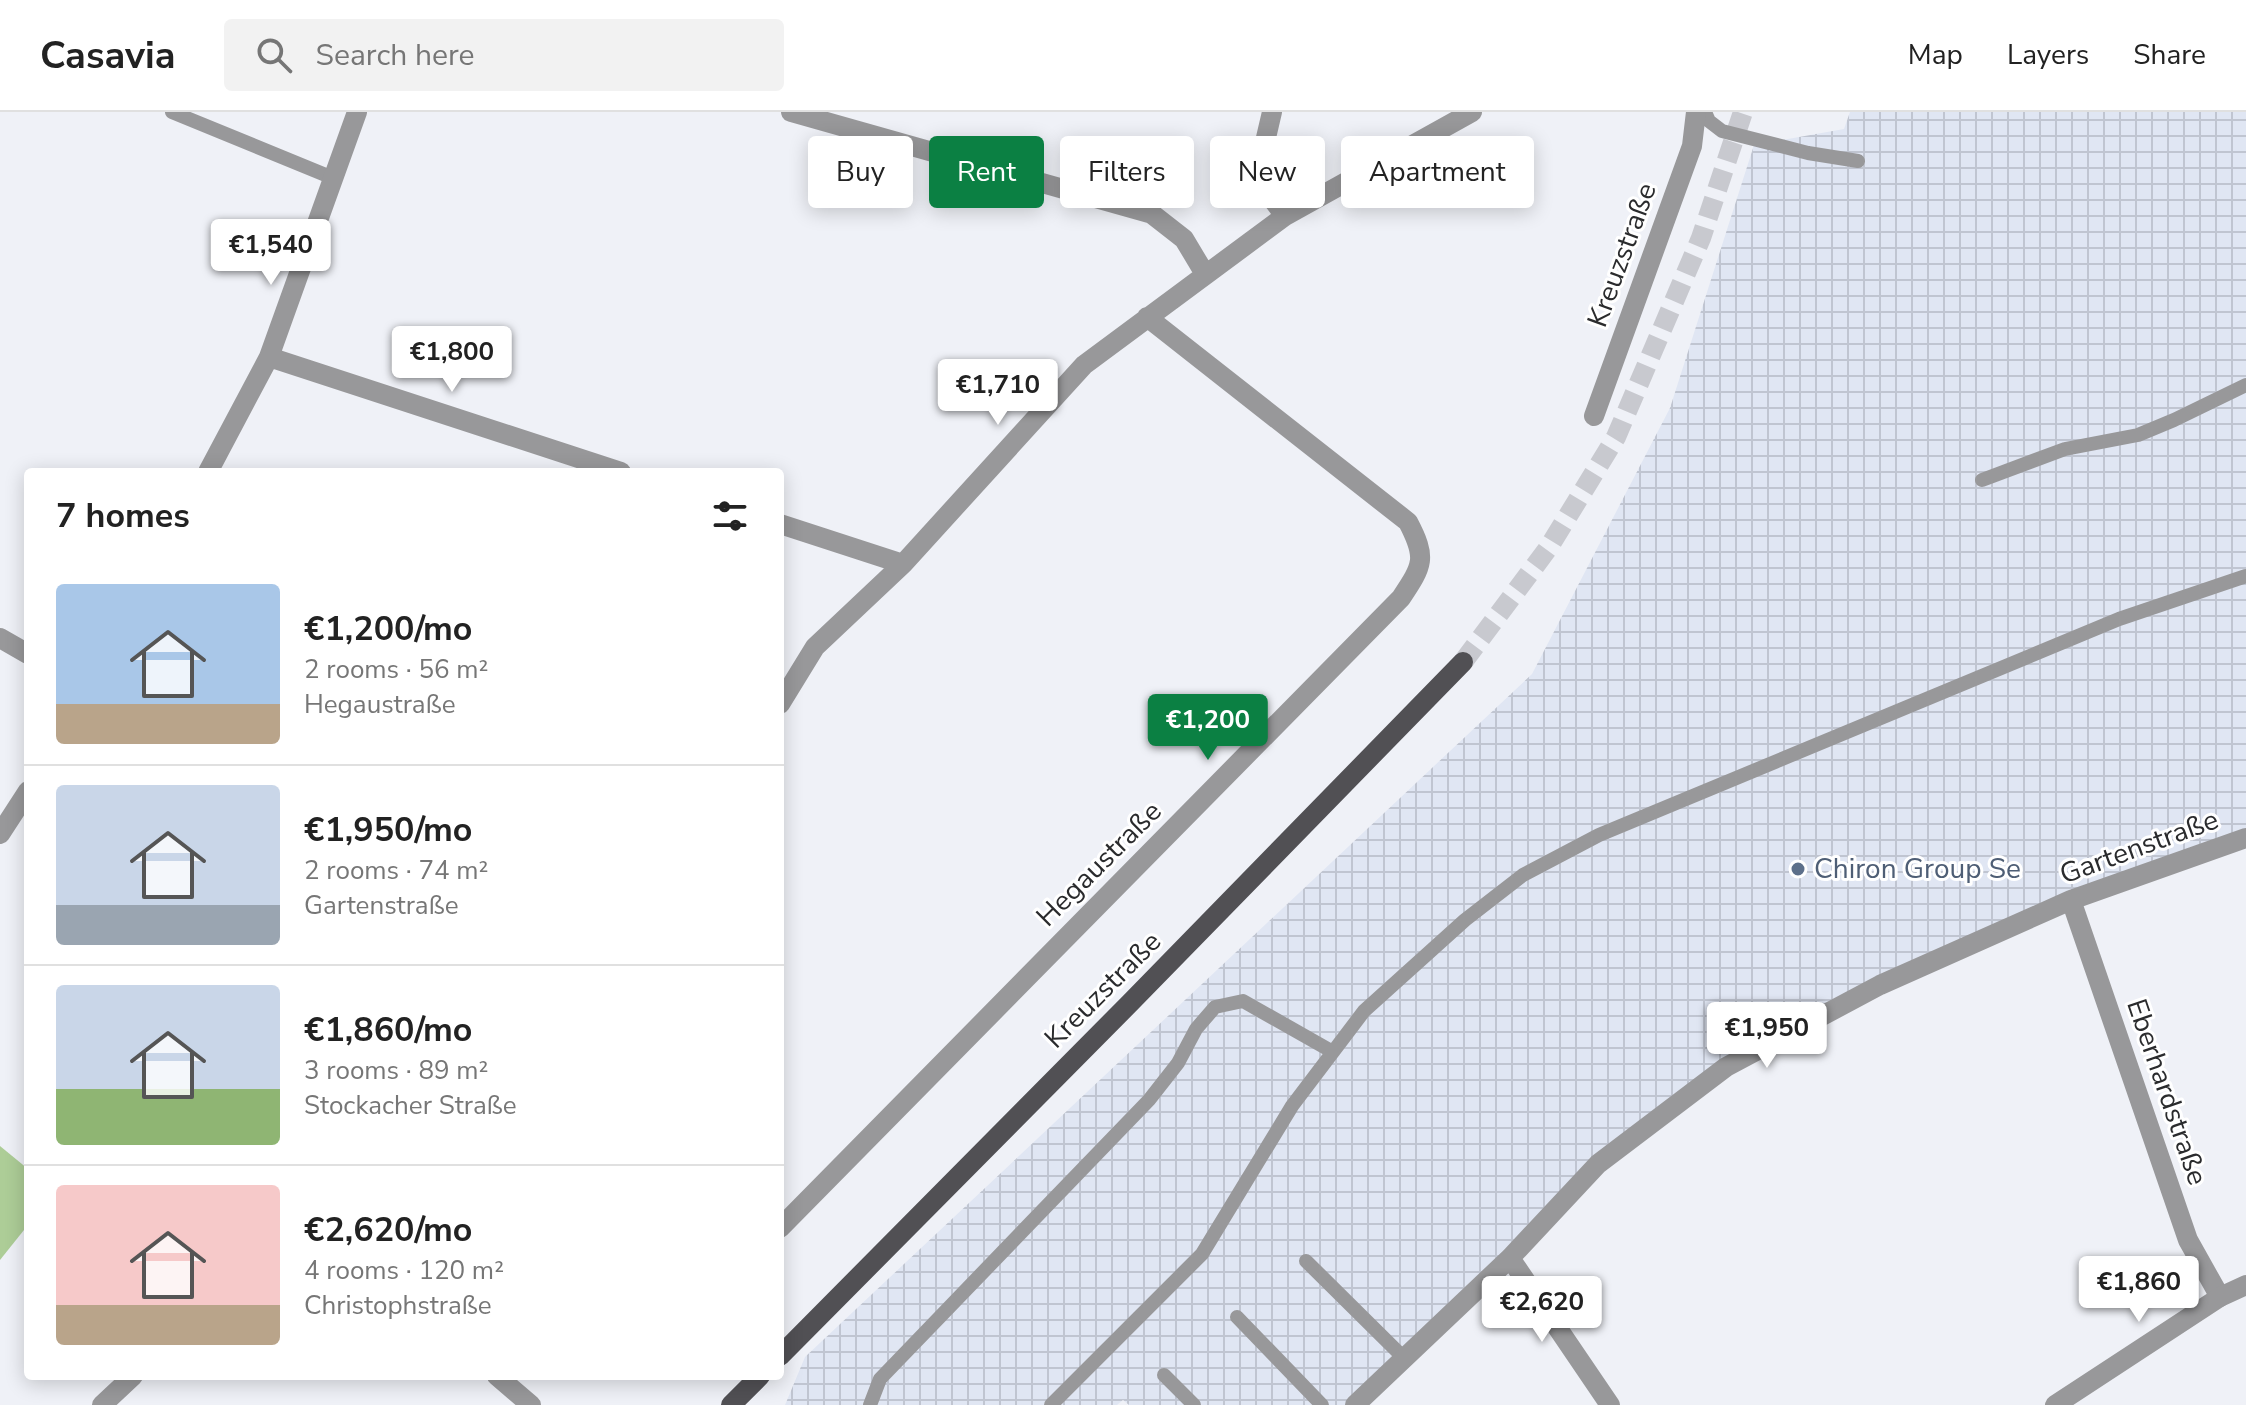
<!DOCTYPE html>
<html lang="en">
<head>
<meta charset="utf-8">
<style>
	body { margin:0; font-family:"Nunito Sans",sans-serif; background:#f2f2f2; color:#222; height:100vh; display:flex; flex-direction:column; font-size:30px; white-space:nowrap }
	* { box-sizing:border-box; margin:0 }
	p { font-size:26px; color:#767676 }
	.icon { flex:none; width:44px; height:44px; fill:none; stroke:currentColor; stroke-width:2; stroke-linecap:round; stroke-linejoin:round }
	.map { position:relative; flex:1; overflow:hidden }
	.details { position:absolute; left:24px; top:356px; width:760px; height:912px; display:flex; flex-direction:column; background:#fff; border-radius:8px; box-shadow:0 4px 20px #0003 }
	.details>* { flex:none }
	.hud { position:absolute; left:808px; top:24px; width:760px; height:72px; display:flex; gap:16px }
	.price { position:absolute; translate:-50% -68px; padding:0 18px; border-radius:8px; background:#fff; color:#222; font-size:26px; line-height:52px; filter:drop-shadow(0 2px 4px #0008) }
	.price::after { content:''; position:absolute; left:50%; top:48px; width:24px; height:18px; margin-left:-12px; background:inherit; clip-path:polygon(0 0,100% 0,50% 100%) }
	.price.active { background:#0b8043; color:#fff }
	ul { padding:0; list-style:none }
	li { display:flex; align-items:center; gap:24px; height:200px; padding:0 32px }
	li+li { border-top:2px solid #e0e0e0 }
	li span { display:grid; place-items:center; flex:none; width:224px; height:160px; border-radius:8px; color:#555 }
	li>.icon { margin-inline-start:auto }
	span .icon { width:96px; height:96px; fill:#fffc; stroke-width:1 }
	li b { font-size:34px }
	h2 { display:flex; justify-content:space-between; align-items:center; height:96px; padding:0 32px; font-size:34px }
	.tag { padding:0 28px; border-radius:8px; background:#fff; box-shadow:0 4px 20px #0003; font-size:28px; line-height:72px }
	.tag.active { background:#0b8043; color:#fff }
	header { display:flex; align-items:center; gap:48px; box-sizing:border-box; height:112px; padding:0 40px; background:#fff; border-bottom:2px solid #e0e0e0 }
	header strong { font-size:38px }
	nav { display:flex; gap:44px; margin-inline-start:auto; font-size:28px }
	.search { width:560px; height:72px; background:#f2f2f2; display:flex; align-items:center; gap:20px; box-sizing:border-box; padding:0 28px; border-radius:8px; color:#767676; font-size:30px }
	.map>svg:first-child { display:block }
	.industrial { fill:url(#industrial-grid) }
	.pitch { fill:#adcd97 }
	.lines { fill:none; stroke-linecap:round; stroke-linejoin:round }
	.primary-tunnel { stroke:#c8c9cf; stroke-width:20; stroke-dasharray:20 10; stroke-linecap:butt }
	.service { stroke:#98989a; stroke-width:14 }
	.pedestrian { stroke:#98989a; stroke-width:20 }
	.minor { stroke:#98989a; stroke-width:20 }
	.tertiary { stroke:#98989a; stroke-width:20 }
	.primary { stroke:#515054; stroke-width:20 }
	.service-dot { fill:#5c6f8a; stroke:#fff; stroke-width:3 }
	.labels { text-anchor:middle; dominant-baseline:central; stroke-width:6; stroke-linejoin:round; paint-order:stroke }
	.street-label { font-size:28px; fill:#2a2b2d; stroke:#fff }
	.service-label { font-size:28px; fill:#4e5e75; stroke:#fff; text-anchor:start }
</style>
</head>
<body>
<header>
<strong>Casavia</strong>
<div class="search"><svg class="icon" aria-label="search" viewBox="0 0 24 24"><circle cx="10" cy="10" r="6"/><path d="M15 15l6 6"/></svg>Search here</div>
<nav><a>Map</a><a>Layers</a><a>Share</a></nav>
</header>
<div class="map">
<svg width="2246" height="1293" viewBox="0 0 2246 1293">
	<defs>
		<pattern id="industrial-grid" width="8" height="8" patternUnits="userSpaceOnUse" patternTransform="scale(2)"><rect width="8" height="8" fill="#e0e6f3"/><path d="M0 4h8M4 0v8" fill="none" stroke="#c0c5d1"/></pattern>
	</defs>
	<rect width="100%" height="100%" fill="#eff1f7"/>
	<path class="industrial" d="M1850 0H2246V726L2072 787 1721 953 1599 1057 1351 1293H1129L1123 1288 1117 1293H785L805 1245 1532 562 1670 296 1754 33 1844 17Z"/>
	<path class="pitch" d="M0 1034 28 1057V1113L0 1148Z"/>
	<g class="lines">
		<path class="primary-tunnel" d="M1463 550 1549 435 1616 325 1701 126 1743 0"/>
		<path class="service" d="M172 0 333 66
			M1705 0 1709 9 1722 19 1808 41 1858 49
			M1982 368 2065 337 2138 323 2174 308 2246 273
			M1306 1149 1404 1246
			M1237 1205 1322 1293
			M1164 1263 1194 1293
			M870 1293 880 1267 1149 988 1178 951 1196 917 1215 895 1243 889 1333 940
			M1051 1293 1202 1142 1292 994 1364 899 1465 808 1523 763 1599 723 2119 507 2246 464"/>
		<path class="pedestrian" d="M1594 304 1692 34 1696 0"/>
		<path class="minor" d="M791 0 1152 102 1184 127 1205 162
			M1272 0 1265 30 1264 76 1285 104
			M269 245 621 360
			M208 360 269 245 357 0
			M780 412 903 452
			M0 526 28 542
			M780 592 815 535 903 452 1084 253 1285 104 1472 0
			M0 722 28 679
			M2071 788 2188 1128 2220 1185
			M780 1116 1401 486C1423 453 1427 446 1408 410L1147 205
			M1510 1146 1610 1293
			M497 1264 531 1293
			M102 1293 133 1264
			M1355 1293 1510 1146 1598 1052 1726 955 1880 873 2071 788 2246 726"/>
		<path class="tertiary" d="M2055 1293 2220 1185 2246 1173"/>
		<path class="primary" d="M780 1244 1130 891 1463 550
			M731 1293 760 1264"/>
	</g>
	<circle class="service-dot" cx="1798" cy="757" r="8"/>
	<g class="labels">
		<g class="street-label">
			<text transform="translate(1622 143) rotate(-70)">Kreuzstraße</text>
			<text transform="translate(2139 735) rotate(-20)">Gartenstraße</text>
			<text transform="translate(1099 752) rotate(-45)">Hegaustraße</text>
			<text transform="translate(1103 878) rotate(-45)">Kreuzstraße</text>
			<text transform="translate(2167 980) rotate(71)">Eberhardstraße</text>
		</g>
		<g class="service-label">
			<text x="1814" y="757">Chiron Group Se</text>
		</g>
	</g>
</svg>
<b class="price" style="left:271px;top:175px">€1,540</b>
<b class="price" style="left:452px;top:282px">€1,800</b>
<b class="price" style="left:998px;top:315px">€1,710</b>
<b class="price active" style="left:1208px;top:650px">€1,200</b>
<b class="price" style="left:1767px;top:958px">€1,950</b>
<b class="price" style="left:2139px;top:1212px">€1,860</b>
<b class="price" style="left:1542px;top:1232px">€2,620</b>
<div class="hud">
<a class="tag">Buy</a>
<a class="tag active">Rent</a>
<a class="tag">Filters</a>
<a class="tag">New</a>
<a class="tag">Apartment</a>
</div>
<section class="details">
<h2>7 homes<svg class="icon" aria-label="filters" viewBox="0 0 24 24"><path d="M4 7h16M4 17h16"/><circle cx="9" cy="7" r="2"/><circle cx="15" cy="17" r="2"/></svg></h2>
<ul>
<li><span style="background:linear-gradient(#a9c7e8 75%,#b9a48a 0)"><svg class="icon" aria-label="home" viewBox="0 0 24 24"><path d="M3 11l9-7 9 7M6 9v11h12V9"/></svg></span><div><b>€1,200/mo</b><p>2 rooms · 56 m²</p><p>Hegaustraße</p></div></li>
<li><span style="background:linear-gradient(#c9d6e8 75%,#9aa5b1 0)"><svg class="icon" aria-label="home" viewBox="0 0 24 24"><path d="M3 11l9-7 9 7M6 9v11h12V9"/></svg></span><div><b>€1,950/mo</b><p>2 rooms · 74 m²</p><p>Gartenstraße</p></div></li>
<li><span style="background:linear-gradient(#c9d6e8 65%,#8fb573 0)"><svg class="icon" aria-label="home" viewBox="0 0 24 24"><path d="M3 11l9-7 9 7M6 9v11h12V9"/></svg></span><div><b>€1,860/mo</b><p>3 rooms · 89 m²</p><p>Stockacher Straße</p></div></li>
<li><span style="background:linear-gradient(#f6c9c9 75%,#b9a48a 0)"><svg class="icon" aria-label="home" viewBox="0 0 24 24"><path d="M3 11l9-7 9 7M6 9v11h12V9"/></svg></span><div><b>€2,620/mo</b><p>4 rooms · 120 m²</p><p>Christophstraße</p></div></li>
</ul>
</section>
</div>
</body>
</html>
